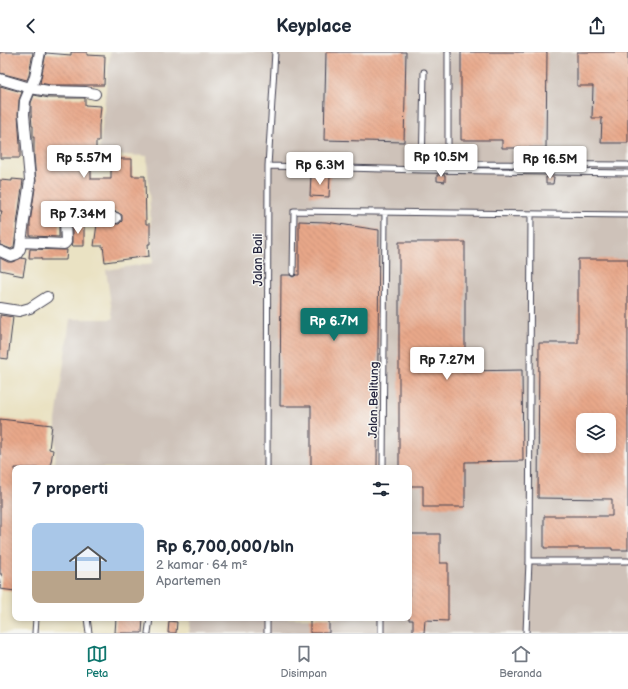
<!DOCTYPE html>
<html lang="id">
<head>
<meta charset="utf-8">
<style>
	body { margin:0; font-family:"Balsamiq Sans",sans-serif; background:#f6f6f7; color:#1f2937; height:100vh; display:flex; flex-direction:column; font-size:15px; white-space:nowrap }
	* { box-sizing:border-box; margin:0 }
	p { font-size:13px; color:#747a83 }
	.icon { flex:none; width:22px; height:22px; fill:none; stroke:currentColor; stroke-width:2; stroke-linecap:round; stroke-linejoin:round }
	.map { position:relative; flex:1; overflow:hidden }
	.sheet { position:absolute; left:12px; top:413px; width:400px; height:156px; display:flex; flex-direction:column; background:#fff; border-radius:8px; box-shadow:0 2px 6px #0003 }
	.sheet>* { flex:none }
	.tools { position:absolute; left:576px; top:361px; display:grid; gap:8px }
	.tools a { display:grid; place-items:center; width:40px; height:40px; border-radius:8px; background:#fff; box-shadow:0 2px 6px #0003; font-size:20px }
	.price { position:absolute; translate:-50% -34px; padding:0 9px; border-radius:4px; background:#fff; color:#222; font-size:13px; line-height:26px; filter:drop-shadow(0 1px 2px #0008) }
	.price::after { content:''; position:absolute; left:50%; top:24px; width:12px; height:9px; margin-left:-6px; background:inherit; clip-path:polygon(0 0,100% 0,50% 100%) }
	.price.selected { background:#0f766e; color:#fff }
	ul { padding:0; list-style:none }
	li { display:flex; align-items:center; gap:12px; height:100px; padding:0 20px }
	li span { display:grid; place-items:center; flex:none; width:112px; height:80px; border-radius:8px; color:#555 }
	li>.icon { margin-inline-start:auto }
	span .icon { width:48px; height:48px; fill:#fffc; stroke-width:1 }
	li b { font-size:17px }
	h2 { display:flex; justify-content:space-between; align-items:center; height:48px; padding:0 20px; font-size:17px }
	header { display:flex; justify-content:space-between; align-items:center; height:52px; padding:0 20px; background:#fff; font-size:18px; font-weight:800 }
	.tabs { display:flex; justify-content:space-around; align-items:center; height:56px; border-top:1px solid #e0e1e3; background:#fff; font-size:11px; color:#747a83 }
	.tabs a { display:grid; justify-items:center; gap:2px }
	.tabs .selected { color:#0f766e }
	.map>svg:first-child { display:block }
	.industrial { fill:#cec2b9; fill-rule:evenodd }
	.building { fill:url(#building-back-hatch); fill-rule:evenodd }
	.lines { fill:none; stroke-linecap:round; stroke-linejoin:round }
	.service-casing { stroke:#403f4f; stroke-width:7 }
	.minor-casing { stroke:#403f4f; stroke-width:12 }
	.service { stroke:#fff; stroke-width:5 }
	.minor { stroke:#fff; stroke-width:10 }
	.labels { text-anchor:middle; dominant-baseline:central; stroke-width:3; stroke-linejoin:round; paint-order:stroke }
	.street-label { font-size:12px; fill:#22223b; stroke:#f6f6f2 }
</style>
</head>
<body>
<header><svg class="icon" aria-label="back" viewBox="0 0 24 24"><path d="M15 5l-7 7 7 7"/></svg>Keyplace<svg class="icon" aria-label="share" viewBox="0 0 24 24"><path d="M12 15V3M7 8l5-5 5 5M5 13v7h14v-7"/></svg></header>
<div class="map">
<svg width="628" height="581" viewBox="0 0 628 581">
	<defs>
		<pattern id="building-back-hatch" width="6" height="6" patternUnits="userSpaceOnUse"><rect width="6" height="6" fill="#e8a789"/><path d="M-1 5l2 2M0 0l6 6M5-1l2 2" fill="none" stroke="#c78f77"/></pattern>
	</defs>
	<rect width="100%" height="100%" fill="#f6f6f2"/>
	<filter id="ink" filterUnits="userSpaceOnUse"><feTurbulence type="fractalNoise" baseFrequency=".025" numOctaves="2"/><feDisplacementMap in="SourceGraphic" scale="8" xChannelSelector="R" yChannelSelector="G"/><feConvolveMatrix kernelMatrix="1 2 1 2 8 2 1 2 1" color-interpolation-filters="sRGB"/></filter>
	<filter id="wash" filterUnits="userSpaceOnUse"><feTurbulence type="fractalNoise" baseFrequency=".012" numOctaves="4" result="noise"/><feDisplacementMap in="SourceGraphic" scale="16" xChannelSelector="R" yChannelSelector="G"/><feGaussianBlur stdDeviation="0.9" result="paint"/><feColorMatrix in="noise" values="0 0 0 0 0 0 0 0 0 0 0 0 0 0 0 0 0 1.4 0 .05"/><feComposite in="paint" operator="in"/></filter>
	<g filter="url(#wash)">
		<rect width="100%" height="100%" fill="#eae2c3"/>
		<path class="industrial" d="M110 0H628V581H189L191 566H409V416H55L56 368 70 267H113L106 218 153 211 147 104 99 102ZM583 368H609V394H583Z"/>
		<g id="blocks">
			<path class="building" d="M0 0H33L29 23 27 28 0 21Z
				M71 0H87V3L105 4 104 33H50L40 31 46 1 71 3Z
				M326 0H406L404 90 324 88Z
				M461 0H547L546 96H502V88H461Z
				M577 0H628V91H601L602 66H592L593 34H577Z
				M0 34 22 40 19 48 18 62 20 93V106H0Z
				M34 43 49 46H85V53L101 54 99 74V90H96V103H93V109H91V127H111V108H120V107H132V124H145L146 172H150V192H148L149 204 105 210 103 194H94L97 172H119L122 169V163L117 160 99 159V158H65V159L60 165 59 169V185L30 184V171L36 129 34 104V85H33V74H32L31 62V51Z
				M311 123 330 124 329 145 310 144Z
				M437 123H445V130L437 129Z
				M546 125H554L553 132H546Z
				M12 127 23 128 14 195 11 197 0 193V166L2 159H0V128L12 129Z
				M299 169 326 170 379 178 377 416H311V354H280L281 223H290L293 225 296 223H299Z
				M72 172H84V194H71L72 190Z
				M399 190H465V319L522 318 523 409 465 410V455H423V434H409V416H399Z
				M30 197 64 198H67L66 208H41V206H29Z
				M0 206 8 210H12L21 206 26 207 23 224 13 222 14 221 0 218Z
				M578 207H628V498H612V496H544V464H612V447L538 446 539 291H578ZM583 368H613V394H583Z
				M0 263 13 265 8 307 0 306Z
				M0 367 52 373 49 397 53 398 50 416H15V539L0 537 2 522H0Z
				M409 482H440V511H448V569L425 568 424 581H413V568H409Z
				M116 566H143L142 581H115Z
				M310 566H329V581H310Z
				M169 569 177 570 176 581H168Z"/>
		</g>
	</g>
	<g filter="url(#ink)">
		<use href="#blocks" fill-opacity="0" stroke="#403f4f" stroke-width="1"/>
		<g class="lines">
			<g class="service-casing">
				<path id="service" d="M448 0V109L450 112 628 113
					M268 114 422 118 628 121
					M422 118 424 20
					M293 221 294 159 628 163
					M267 416 268 114 275 0
					M383 416 385 160
					M529 509H628
					M87 566 89 581
					M35 581 36 566
					M148 581 150 566
					M267 581V566
					M381 581V566
					M526 581 529 509 531 162"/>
			</g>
			<g class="minor-casing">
				<path id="minor" d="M0 27 30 36 49 39 86 40 95 42
					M21 190 64 192 66 190 65 169 68 165 70 164 116 166
					M0 199 11 204 17 202 20 197 30 128 24 62 25 49 35 25 40 0
					M0 256 19 259 30 256 47 245"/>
			</g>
			<use href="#service" class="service"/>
			<use href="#minor" class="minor"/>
		</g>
	</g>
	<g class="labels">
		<g class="street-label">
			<text transform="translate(258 208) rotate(-90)">Jalan Bali</text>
			<text transform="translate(374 348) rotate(-89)">Jalan Belitung</text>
		</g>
	</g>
</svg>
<div class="tools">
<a><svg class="icon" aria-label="layers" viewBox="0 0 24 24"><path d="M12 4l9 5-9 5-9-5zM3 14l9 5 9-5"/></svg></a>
</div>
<b class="price" style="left:441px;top:126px">Rp 10.5M</b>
<b class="price" style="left:84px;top:127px">Rp 5.57M</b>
<b class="price" style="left:550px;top:128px">Rp 16.5M</b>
<b class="price" style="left:320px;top:134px">Rp 6.3M</b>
<b class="price" style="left:78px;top:183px">Rp 7.34M</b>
<b class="price selected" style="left:334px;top:290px">Rp 6.7M</b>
<b class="price" style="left:447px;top:329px">Rp 7.27M</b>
<section class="sheet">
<h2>7 properti<svg class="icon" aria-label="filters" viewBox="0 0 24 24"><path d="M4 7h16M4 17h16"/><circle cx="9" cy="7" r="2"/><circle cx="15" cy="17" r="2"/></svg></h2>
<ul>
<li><span style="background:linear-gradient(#a9c7e8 60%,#b9a48a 0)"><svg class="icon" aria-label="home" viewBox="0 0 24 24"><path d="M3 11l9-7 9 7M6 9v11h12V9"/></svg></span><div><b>Rp 6,700,000/bln</b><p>2 kamar · 64 m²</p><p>Apartemen</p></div></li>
</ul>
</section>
</div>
<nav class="tabs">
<a class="selected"><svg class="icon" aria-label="map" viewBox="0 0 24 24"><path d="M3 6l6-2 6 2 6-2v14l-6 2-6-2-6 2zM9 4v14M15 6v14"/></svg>Peta</a>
<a><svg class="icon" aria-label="saved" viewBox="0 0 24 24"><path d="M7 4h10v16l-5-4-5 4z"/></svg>Disimpan</a>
<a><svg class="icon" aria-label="home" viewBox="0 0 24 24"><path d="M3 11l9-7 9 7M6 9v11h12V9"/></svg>Beranda</a>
</nav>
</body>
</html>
